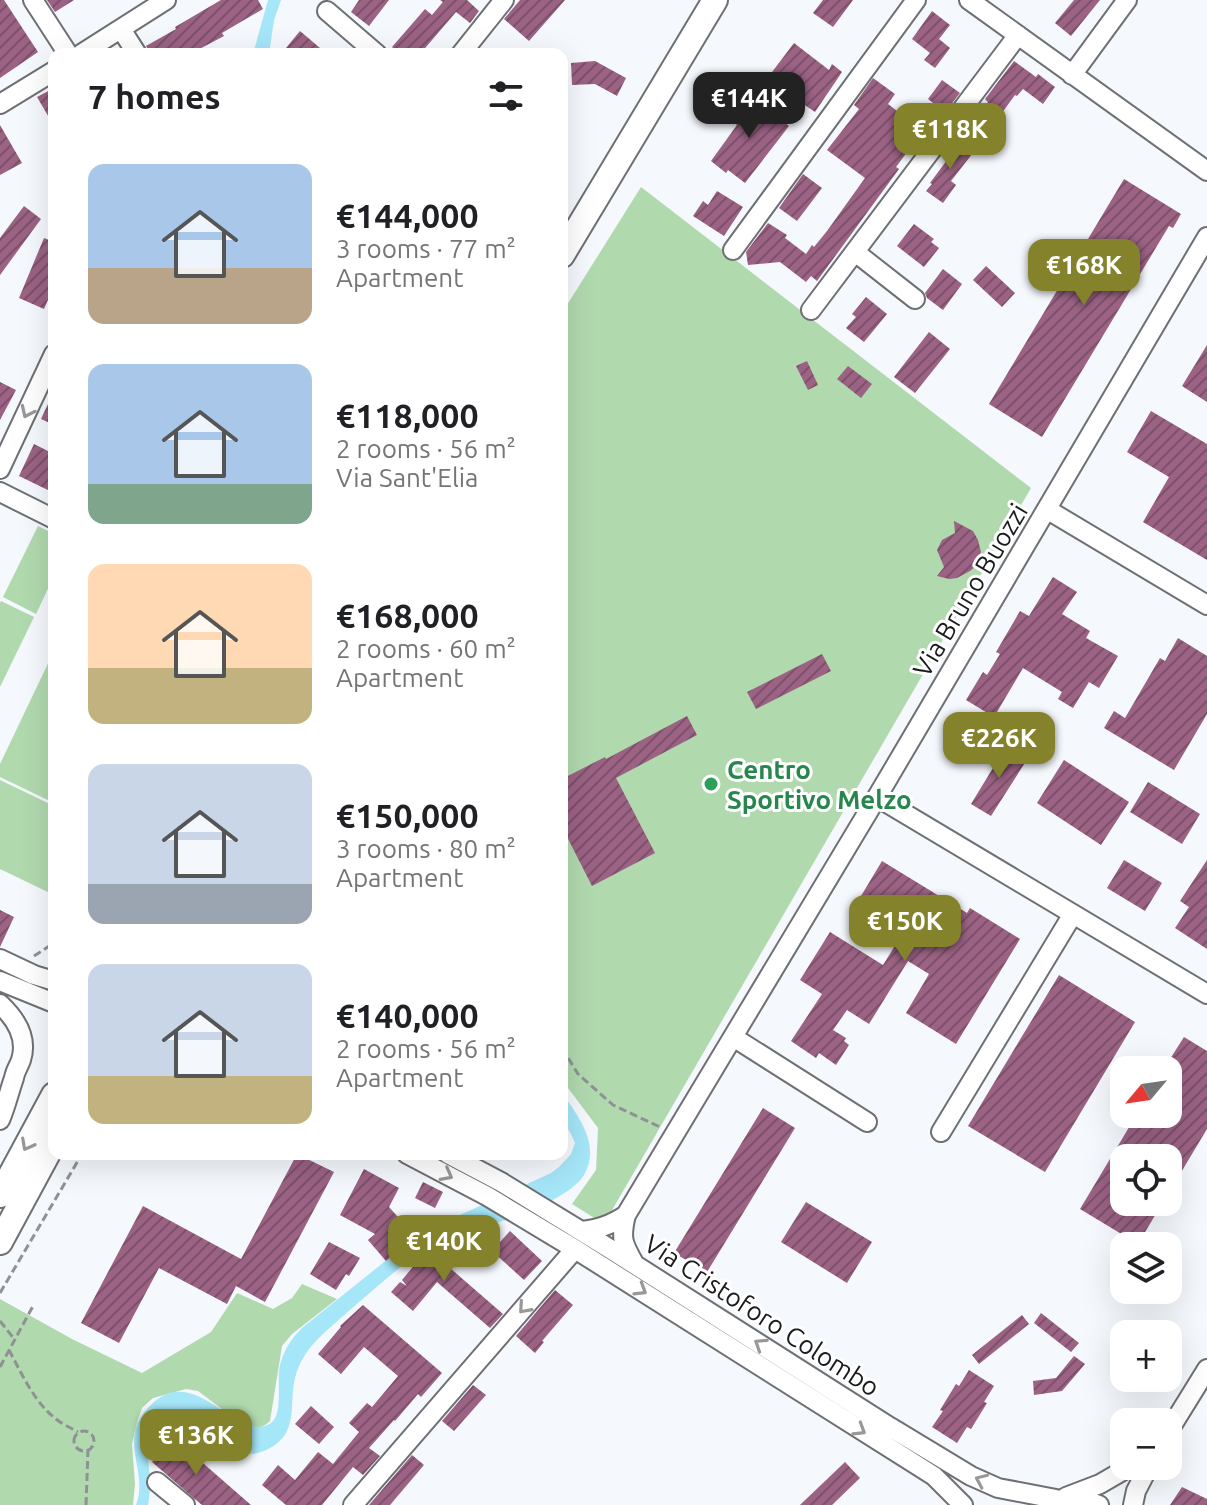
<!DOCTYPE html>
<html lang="en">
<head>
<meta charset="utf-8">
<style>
	body { margin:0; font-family:Ubuntu,sans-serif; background:#f2f2f2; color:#202124; height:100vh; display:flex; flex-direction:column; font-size:30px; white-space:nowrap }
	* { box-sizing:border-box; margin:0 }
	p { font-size:26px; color:#757577 }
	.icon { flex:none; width:44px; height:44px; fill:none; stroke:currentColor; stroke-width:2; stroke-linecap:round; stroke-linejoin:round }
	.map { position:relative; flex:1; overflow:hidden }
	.panel { position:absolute; left:48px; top:48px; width:520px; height:1112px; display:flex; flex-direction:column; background:#fff; border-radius:16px; box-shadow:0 8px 32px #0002 }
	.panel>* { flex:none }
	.needle { width:52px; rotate:241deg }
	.buttons { position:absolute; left:1110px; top:1056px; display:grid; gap:16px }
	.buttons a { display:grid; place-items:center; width:72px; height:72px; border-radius:16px; background:#fff; box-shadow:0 8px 32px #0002; font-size:40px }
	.price { position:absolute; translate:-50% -68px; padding:0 18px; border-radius:16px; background:#84832c; color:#fff; font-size:26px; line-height:52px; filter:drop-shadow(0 2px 4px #0008) }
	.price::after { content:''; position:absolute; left:50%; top:48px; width:24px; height:18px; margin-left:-12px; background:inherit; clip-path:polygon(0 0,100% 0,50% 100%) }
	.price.active { background:#222; color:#fff }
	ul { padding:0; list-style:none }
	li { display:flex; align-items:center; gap:24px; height:200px; padding:0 40px }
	li span { display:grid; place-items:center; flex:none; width:224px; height:160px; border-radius:16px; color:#555 }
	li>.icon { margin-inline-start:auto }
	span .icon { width:96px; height:96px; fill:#fffc; stroke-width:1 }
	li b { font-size:34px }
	h2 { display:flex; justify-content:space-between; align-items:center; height:96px; padding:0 40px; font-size:34px }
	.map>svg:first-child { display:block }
	.green { fill:#b1d9ae }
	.water { fill:#a5e6f8 }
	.building { fill:url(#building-hatch) }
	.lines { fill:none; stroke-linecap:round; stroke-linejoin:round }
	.minor-casing { stroke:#6e7073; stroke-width:22 }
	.major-casing { stroke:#6e7073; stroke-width:28 }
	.path { stroke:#8f9194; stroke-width:3; stroke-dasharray:8 4; stroke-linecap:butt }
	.minor { stroke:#fff; stroke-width:18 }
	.major { stroke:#fff; stroke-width:24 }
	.oneway { stroke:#989899 }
	.leisure-dot { fill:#2e9e5b; stroke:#fff; stroke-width:3 }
	.labels { text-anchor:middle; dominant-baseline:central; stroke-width:6; stroke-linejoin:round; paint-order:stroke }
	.street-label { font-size:26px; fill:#1a1b1c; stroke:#fff }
	.leisure-label { font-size:26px; font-weight:bold; fill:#27864d; stroke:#fff; text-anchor:start }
</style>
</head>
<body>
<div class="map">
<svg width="1207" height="1505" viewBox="0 0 1207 1505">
	<defs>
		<pattern id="building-hatch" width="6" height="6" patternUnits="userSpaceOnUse" patternTransform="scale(2)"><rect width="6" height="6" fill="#9b6284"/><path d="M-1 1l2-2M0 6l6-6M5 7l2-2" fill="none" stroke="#7e506b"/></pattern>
	</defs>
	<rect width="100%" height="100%" fill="#f5f8fc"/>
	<path class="green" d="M641 187 1031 488 604 1224 572 1204 596 1170 598 1128 562 1080V313Z
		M38 526 54 534V576L36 614 3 597Z
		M1 601 34 617 0 687V603Z
		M54 651V803L0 777V764Z
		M0 780 54 806V895L0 869Z
		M302 1284 337 1299 292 1334 282 1346 270 1421C263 1428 257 1429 247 1428L198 1391 186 1389 153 1398 142 1408 137 1422 132 1444 135 1484 133 1505H0V1299L72 1339 142 1373 211 1332 237 1293 273 1309 292 1298Z"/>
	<path class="water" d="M268 0H281L274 20 269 54H253Z
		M562 1093C579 1117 601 1145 584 1175 573 1194 527 1213 506 1220 485 1227 462 1225 441 1236 425 1244 412 1257 398 1269 373 1290 348 1311 324 1333 311 1345 299 1360 295 1378 289 1402 298 1429 275 1445 267 1450 256 1456 246 1453 221 1445 218 1412 183 1409 174 1409 169 1412 162 1419 155 1426 149 1434 147 1444 146 1452 149 1461 149 1469 151 1481 150 1493 148 1505H136C150 1468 113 1438 154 1402 198 1364 238 1445 271 1423 284 1414 276 1380 280 1365 284 1350 291 1339 302 1328L409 1242 436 1226 551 1173 559 1167 571 1154 575 1143 570 1132 562 1121Z"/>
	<path class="building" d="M0 0H4L38 52 0 78Z
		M47 0H74L55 12Z
		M221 0H258L263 9 222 33 224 36 190 54 187 49 179 54H151L146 46 176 29 175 27Z
		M359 0H389L369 26 351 12Z
		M440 0H467L479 11 470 23 456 12 420 54H400L392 47 425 9 432 15 443 2Z
		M520 0H565L529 41 504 19Z
		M823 0H853L833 27 813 13Z
		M1074 0H1100L1071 36 1055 23Z
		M932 11 950 25 939 39 950 48 935 68 924 60 930 53 912 39Z
		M300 31 320 48 315 54H281Z
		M794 43 829 70 832 64 842 72 815 112 787 93 786 95 766 80Z
		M595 61 626 78 617 96 595 84 572 85 571 63Z
		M1014 61 1036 77 1038 74 1055 87 1043 104 1023 89 1017 96 1015 95 996 121 982 110 988 102 985 99Z
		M873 78 895 94 888 104 923 131 896 167 899 169 817 281 811 276 806 282 780 262 748 265 746 252 768 223 787 235 785 238 806 254 812 245 814 247 827 231 865 178 827 150 859 109 854 105Z
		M942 80 960 93 945 112 928 99Z
		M54 88V126L37 97Z
		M748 96 789 126 745 183 728 170 726 173 711 161 737 125 731 120Z
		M0 125 22 163 0 175Z
		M961 138 976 149 951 181 956 185 943 203 926 191 932 184 930 183 947 160 945 158Z
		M803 174 822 188 797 221 779 208Z
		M1124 179 1181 214 1173 228 1169 226 1042 437 989 404Z
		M717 191 743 207 724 236 693 216 703 201 708 205Z
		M24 206 41 219 0 275V238Z
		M914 224 934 239 931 242 939 248 924 267 897 246Z
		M44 238 54 242V286L44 309 19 298Z
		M986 266 1015 293 1002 307 973 280Z
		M943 269 962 284 943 310 927 298 925 293Z
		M866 297 887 314 864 342 846 328 856 317 852 314Z
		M929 332 950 349 915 393 894 377Z
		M1207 345V402L1182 386Z
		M807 361 818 385 808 390 796 366Z
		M848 366 872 384 861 398 837 379Z
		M0 382 16 390 0 420Z
		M54 391V425L41 419Z
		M1151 411 1207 444V560L1143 522 1169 477 1127 452Z
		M34 444 54 454V493L19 476Z
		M954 521 973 531 978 540 981 552 976 566 970 571 957 578 949 579 937 576 944 567 937 550 942 540 955 533Z
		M1053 577 1077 592 1062 614 1090 631 1086 638 1118 656 1099 688 1089 682 1073 708 1058 699 1062 692 1023 668 994 717 966 700 983 672 987 675 1000 654 996 652 1020 611 1029 616Z
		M1178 638 1207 656V714L1174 770 1104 728 1114 711 1125 718 1160 658 1165 661Z
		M822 654 831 671 756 709 747 692Z
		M687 716 697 735 616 778 655 853 592 886 562 827V779L605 757 606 759Z
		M1007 745 1028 758 991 816 971 804Z
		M1064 760 1129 802 1101 845 1037 803Z
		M1148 782 1200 814 1182 844 1130 812Z
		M1124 860 1162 883 1145 911 1107 888Z
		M1207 860V949L1175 928 1189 907 1180 901Z
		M882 861 967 913 970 908 1020 939 956 1044 906 1013 929 974 908 961 869 1024 847 1010 833 1030 846 1038 844 1041 849 1045 836 1065 819 1053 816 1058 791 1041 822 994 800 980 830 932 883 965 896 944 849 916Z
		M0 910 14 917 0 947Z
		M1059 975 1135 1022 1045 1172 968 1126Z
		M1184 1037 1207 1051V1129L1168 1194V1158H1124V1202H1163L1138 1244 1080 1209 1137 1114H1168V1070H1163Z
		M763 1108 795 1128 707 1272 674 1253Z
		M297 1154 334 1172 265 1302 236 1286 227 1304 159 1268 119 1343 81 1323 143 1206 241 1259Z
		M364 1169 399 1188 389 1207 415 1236 386 1261 368 1240 375 1234 340 1215Z
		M423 1182 443 1192 435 1208 415 1198Z
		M806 1202 872 1242 847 1283 781 1242Z
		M510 1231 542 1261 524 1280 492 1251Z
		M451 1240 464 1251 450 1268 503 1314 490 1328 437 1282 413 1311 391 1292 400 1282 407 1286 402 1280 428 1249Z
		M329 1242 360 1258 349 1276 346 1274 336 1290 310 1274Z
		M555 1290 573 1305 542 1341 544 1342 535 1353 516 1336Z
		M363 1305 442 1373 421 1397 418 1394 395 1421 394 1420 369 1448 380 1456 363 1475 353 1467 322 1505H286L262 1485 278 1465 295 1480 318 1452 333 1464 359 1432 349 1423 367 1403 372 1407 398 1376 364 1347 341 1374 318 1354 341 1327 340 1326Z
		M1041 1313 1079 1343 1071 1352 1034 1323Z
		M1022 1315 1029 1324 979 1364 972 1355Z
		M1074 1356 1085 1364 1062 1391 1034 1395 1033 1381 1056 1378Z
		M969 1370 994 1386 984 1402 987 1403 971 1429 967 1427 957 1443 932 1427 943 1411 940 1410 956 1384 959 1386Z
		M473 1385 486 1395 454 1431 442 1421Z
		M311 1406 334 1427 319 1444 295 1424Z
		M173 1437 251 1505H202L196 1500 152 1462Z
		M412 1455 424 1465 390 1505H369Z
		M845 1462 860 1478 832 1505H800Z
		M1182 1487 1207 1499V1505H1170Z"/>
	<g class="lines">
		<g class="minor-casing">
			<path id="minor" d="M33 0 68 54
				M969 0 1207 171
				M327 11 377 54
				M121 29 137 54
				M81 54 166 0
				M461 54 504 0
				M1072 75 1127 0
				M0 104 54 71
				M733 250 916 0
				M855 252 915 299
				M811 310 1018 35
				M0 469 54 354
				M0 492 54 519
				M1048 510 1207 605
				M877 797 1207 994
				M0 959 34 975 54 981
				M0 981 54 1003
				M0 1004C16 1019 28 1038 21 1060 19 1066 15 1071 14 1078 9 1092 6 1106 0 1120
				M733 1037 867 1122
				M941 1132 1073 914
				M407 1154 487 1196 575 1249 934 1476 963 1505
				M448 1154 501 1182 607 1247 890 1427 971 1476 998 1488 1056 1499
				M581 1231C599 1229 611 1225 626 1215
				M635 1265C623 1244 620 1239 626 1215L877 797 1207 237
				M1168 1432 1207 1369
				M157 1482 185 1505
				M1066 1497 1100 1484 1131 1466
				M1069 1498 1082 1499 1099 1505
				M353 1505 575 1249
				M1133 1505 1136 1491 1149 1466"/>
		</g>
		<g class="major-casing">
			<path id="major" d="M562 255 715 0
				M0 1195 54 1095
				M0 1242 54 1142"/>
		</g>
		<path class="path" d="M34 956 54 943
			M562 1048 578 1074 613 1105 660 1127
			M0 1293 82 1154
			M0 1321 15 1340
			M9 1350C22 1374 34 1402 56 1419 62 1424 71 1428 78 1432
			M0 1367 33 1306
			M74 1441a10 10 0 1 1 20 0a10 10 0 1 1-20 0Z
			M86 1505 88 1450"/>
		<use href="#minor" class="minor"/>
		<use href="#major" class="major"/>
	</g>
	<defs><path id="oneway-chevron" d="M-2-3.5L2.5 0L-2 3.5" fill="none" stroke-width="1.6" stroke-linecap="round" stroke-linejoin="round" transform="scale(2)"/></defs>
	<g class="oneway">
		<use href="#oneway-chevron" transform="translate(27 412) rotate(115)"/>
		<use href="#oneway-chevron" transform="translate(27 1145) rotate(118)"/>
		<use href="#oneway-chevron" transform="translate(447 1175) rotate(28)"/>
		<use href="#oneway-chevron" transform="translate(641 1290) rotate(32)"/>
		<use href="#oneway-chevron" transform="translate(524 1308) rotate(131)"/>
		<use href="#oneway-chevron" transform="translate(760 1344) rotate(-147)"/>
		<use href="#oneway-chevron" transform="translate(860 1430) rotate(32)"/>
		<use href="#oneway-chevron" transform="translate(981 1480) rotate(-156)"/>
	</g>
	<circle class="leisure-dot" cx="711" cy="784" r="8"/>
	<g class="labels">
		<g class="street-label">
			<text transform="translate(970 590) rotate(-59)">Via Bruno Buozzi</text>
			<text transform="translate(762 1315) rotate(33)">Via Cristoforo Colombo</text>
		</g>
		<g class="leisure-label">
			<text x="727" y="769">Centro<tspan x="727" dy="30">Sportivo Melzo</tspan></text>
		</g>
	</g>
</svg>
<div class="buttons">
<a><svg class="needle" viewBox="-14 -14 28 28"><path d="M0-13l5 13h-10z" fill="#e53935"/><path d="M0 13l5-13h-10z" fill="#757577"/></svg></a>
<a><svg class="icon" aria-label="locate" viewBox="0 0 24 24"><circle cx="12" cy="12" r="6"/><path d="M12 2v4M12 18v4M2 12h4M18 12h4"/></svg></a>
<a><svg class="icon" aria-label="layers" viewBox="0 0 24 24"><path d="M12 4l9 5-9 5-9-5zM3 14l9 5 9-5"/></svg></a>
<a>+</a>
<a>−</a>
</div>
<b class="price active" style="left:749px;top:140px">€144K</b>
<b class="price" style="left:950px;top:171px">€118K</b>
<b class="price" style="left:1084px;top:307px">€168K</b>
<b class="price" style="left:999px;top:780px">€226K</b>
<b class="price" style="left:905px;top:963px">€150K</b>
<b class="price" style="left:444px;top:1283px">€140K</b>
<b class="price" style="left:196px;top:1477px">€136K</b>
<section class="panel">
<h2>7 homes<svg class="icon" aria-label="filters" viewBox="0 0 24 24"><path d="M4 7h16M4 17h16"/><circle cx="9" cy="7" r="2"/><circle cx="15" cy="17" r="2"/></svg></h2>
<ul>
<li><span style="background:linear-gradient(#a9c7e8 65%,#b9a48a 0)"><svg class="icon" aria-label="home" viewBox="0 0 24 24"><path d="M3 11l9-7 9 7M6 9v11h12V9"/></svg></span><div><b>€144,000</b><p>3 rooms · 77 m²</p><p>Apartment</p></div></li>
<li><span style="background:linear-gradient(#a9c7e8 75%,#7fa58c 0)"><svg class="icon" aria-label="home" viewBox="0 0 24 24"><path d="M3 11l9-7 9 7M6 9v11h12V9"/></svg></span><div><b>€118,000</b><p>2 rooms · 56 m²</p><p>Via Sant'Elia</p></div></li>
<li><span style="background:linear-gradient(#ffd9b3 65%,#c2b280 0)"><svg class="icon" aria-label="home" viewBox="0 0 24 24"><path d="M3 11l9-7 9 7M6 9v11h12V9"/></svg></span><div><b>€168,000</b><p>2 rooms · 60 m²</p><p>Apartment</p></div></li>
<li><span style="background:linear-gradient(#c9d6e8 75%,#9aa5b1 0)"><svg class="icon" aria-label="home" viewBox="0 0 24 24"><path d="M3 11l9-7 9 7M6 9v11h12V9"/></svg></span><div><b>€150,000</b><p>3 rooms · 80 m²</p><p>Apartment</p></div></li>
<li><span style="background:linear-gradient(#c9d6e8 70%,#c2b280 0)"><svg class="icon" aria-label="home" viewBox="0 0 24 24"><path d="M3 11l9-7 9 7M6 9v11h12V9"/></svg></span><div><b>€140,000</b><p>2 rooms · 56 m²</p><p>Apartment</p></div></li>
</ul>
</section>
</div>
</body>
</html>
